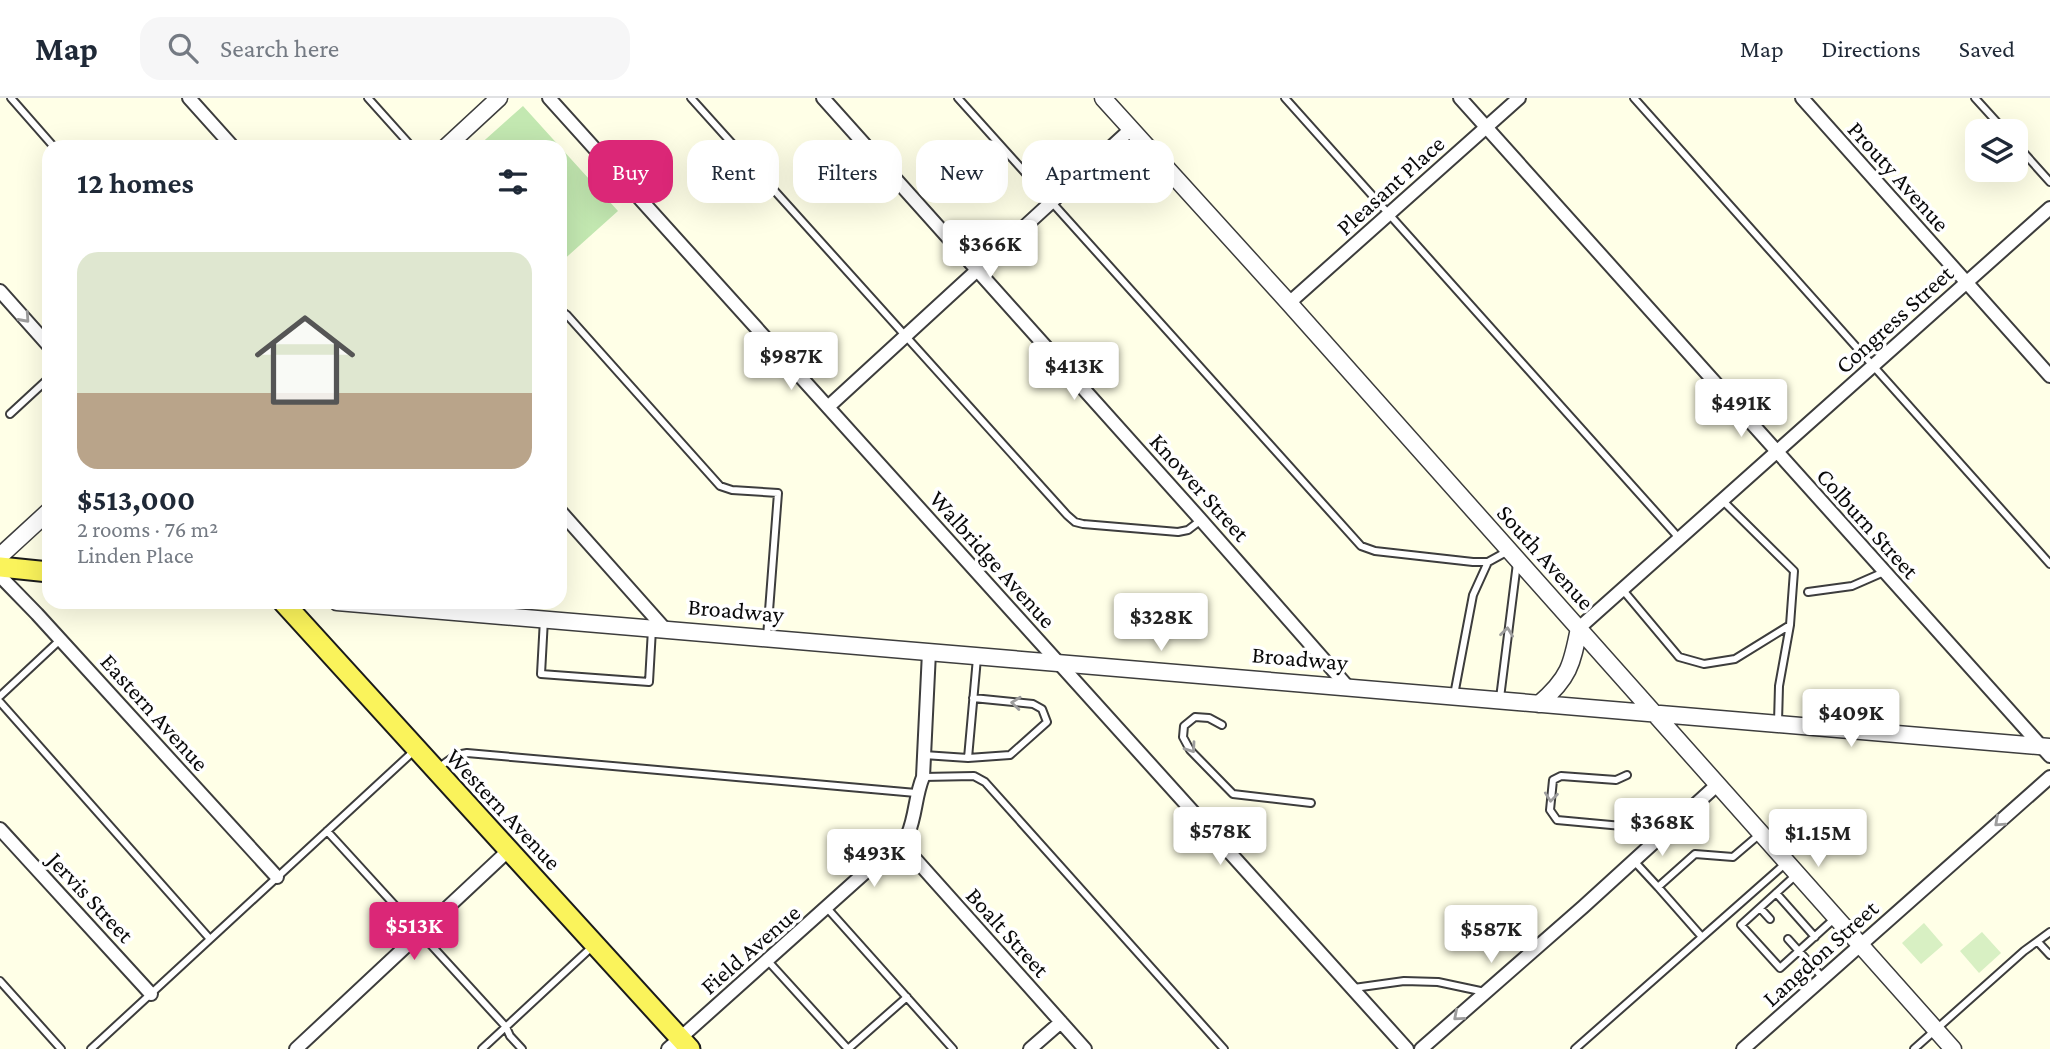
<!DOCTYPE html>
<html lang="en">
<head>
<meta charset="utf-8">
<style>
	body { margin:0; font-family:"Crimson Pro",serif; background:#f6f6f7; color:#1f2937; height:100vh; display:flex; flex-direction:column; font-size:26px; white-space:nowrap }
	* { box-sizing:border-box; margin:0 }
	p { font-size:23px; color:#747a83 }
	.icon { flex:none; width:38px; height:38px; fill:none; stroke:currentColor; stroke-width:2; stroke-linecap:round; stroke-linejoin:round }
	.map { position:relative; flex:1; overflow:hidden }
	.panel { position:absolute; left:42px; top:42px; width:525px; height:469px; display:flex; flex-direction:column; background:#fff; border-radius:21px; box-shadow:0 7px 28px #0002 }
	.panel>* { flex:none }
	.hud { position:absolute; left:588px; top:42px; width:665px; height:63px; display:flex; gap:14px }
	.tools { position:absolute; left:1965px; top:21px; display:grid; gap:14px }
	.tools a { display:grid; place-items:center; width:63px; height:63px; border-radius:14px; background:#fff; box-shadow:0 7px 28px #0002; font-size:35px }
	.price { position:absolute; translate:-50% -60px; padding:0 16px; border-radius:7px; background:#fff; color:#222; font-size:23px; line-height:46px; filter:drop-shadow(0 2px 4px #0008) }
	.price::after { content:''; position:absolute; left:50%; top:42px; width:21px; height:16px; margin-left:-10px; background:inherit; clip-path:polygon(0 0,100% 0,50% 100%) }
	.price.active { background:#db2777; color:#fff }
	ul { padding:0; list-style:none }
	li { display:grid; align-content:center; gap:14px; height:371px; padding:0 35px }
	li+li { border-top:2px solid #e0e1e3 }
	li span { display:grid; place-items:center; height:217px; border-radius:21px; color:#555 }
	li>.icon { margin-inline-start:auto }
	span .icon { width:126px; height:126px; fill:#fffc; stroke-width:1 }
	li b { font-size:30px }
	h2 { display:flex; justify-content:space-between; align-items:center; height:84px; padding:0 35px; font-size:30px }
	.tag { padding:0 24px; border-radius:21px; background:#fff; box-shadow:0 7px 28px #0002; font-size:24px; line-height:63px }
	.tag.active { background:#db2777; color:#fff }
	header { display:flex; align-items:center; gap:42px; box-sizing:border-box; height:98px; padding:0 35px; background:#fff; border-bottom:2px solid #e0e1e3 }
	header strong { font-size:33px }
	nav { display:flex; gap:38px; margin-inline-start:auto; font-size:24px }
	.search { width:490px; height:63px; background:#f6f6f7; display:flex; align-items:center; gap:18px; box-sizing:border-box; padding:0 24px; border-radius:21px; color:#747a83; font-size:26px }
	.map>svg:first-child { display:block }
	.green { fill:#c3e8b1 }
	.pitch { fill:#d8f0c3 }
	.lines { fill:none; stroke-linecap:round; stroke-linejoin:round }
	.service-casing { stroke:#3d3d3d; stroke-width:10 }
	.minor-casing { stroke:#3d3d3d; stroke-width:16 }
	.tertiary-casing { stroke:#3d3d3d; stroke-width:19 }
	.primary-casing { stroke:#1b1b1b; stroke-width:23 }
	.service { stroke:#fff; stroke-width:6 }
	.minor { stroke:#fff; stroke-width:12 }
	.tertiary { stroke:#fff; stroke-width:16 }
	.primary { stroke:#faf35b; stroke-width:19 }
	.oneway { stroke:#9d9d9d }
	.labels { text-anchor:middle; dominant-baseline:central; stroke-width:7; stroke-linejoin:round; paint-order:stroke }
	.street-label { font-size:24px; fill:#0a0a0a; stroke:#fff }
</style>
</head>
<body>
<header>
<strong>Map</strong>
<div class="search"><svg class="icon" aria-label="search" viewBox="0 0 24 24"><circle cx="10" cy="10" r="6"/><path d="M15 15l6 6"/></svg>Search here</div>
<nav><a>Map</a><a>Directions</a><a>Saved</a></nav>
</header>
<div class="map">
<svg width="2050" height="951" viewBox="0 0 2050 951">
	<rect width="100%" height="100%" fill="#ffffe7"/>
	<path class="green" d="M523 8 618 113 560 165V49H477Z"/>
	<path class="pitch" d="M1924 825 1943 847 1921 866 1902 845Z
		M1982 834 2001 855 1979 875 1960 853Z"/>
	<g class="lines">
		<g class="service-casing">
			<path id="service" d="M11 0 54 49
				M368 0 412 49
				M691 0 1067 417 1075 424 1083 426 1178 434 1188 432 1201 422
				M958 0 1361 448 1375 453 1473 464H1488L1508 453
				M1285 0 1679 440
				M1634 0 2050 466
				M1975 0 2005 33
				M2016 46 2050 84
				M560 212 567 217 720 388 732 392 778 395 767 539
				M10 316 49 280
				M1622 491 1679 559 1704 566 1735 561 1790 527 1794 473 1722 402
				M1808 494 1852 488 1884 474
				M544 521 541 576 649 584 652 531
				M1454 597 1473 497 1488 464
				M0 598 60 542
				M1500 600 1517 465
				M0 604 210 841
				M1778 624 1779 588 1790 527
				M1222 627 1209 620 1195 619 1184 628 1183 639 1190 652 1233 696 1311 705
				M924 657 968 660 977 560
				M968 660 1010 657 1047 624 1042 611 1033 606 973 600
				M438 670 456 657 467 655 916 695
				M1627 677 1616 682 1561 678 1553 682 1550 712 1557 722 1622 728 1633 723 1649 706
				M923 679 974 678 985 684 1224 951
				M327 733 506 929 510 938 522 951
				M1634 763 1658 789
				M1796 777 1741 827 1780 870 1834 821
				M1776 795 1815 839
				M827 810 953 951
				M1760 810 1770 821
				M1702 839 1658 789 1695 756 1733 759 1760 736
				M1788 841 1823 880
				M2038 844 2050 857
				M768 863 848 951
				M0 883 61 951
				M1354 890 1404 883 1438 884 1485 894
				M91 951 415 652
				M482 951 594 847
				M848 951 907 899
				M1575 951 1786 765
				M1914 951 2024 853 2050 834"/>
		</g>
		<g class="minor-casing">
			<path id="minor" d="M189 0 233 49
				M549 0 1407 951
				M823 0 1201 422 1347 588
				M1460 0 2050 658
				M1802 0 2050 278
				M0 193 49 248
				M1289 205 1519 0
				M828 309 1131 31
				M560 413 664 530
				M0 478 37 516 277 779
				M1579 530 2050 110
				M0 731 151 896
				M900 744 1085 951
				M296 951 509 752
				M668 951 908 736C916 717 915 698 923 679L929 554
				M1030 951 1061 924
				M1421 951 1583 809 1718 686
				M1743 951 2050 679"/>
		</g>
		<g class="tertiary-casing">
			<path id="tertiary" d="M1103 0 1289 205 1953 951
				M446 49 499 0
				M0 458 49 413
				M337 504 2050 649
				M1539 606C1569 580 1572 567 1579 530"/>
		</g>
		<g class="primary-casing">
			<path id="primary" d="M0 469 49 474
				M283 504 690 951"/>
		</g>
		<use href="#service" class="service"/>
		<use href="#minor" class="minor"/>
		<use href="#tertiary" class="tertiary"/>
		<use href="#primary" class="primary"/>
	</g>
	<defs><path id="oneway-chevron" d="M-2-3.5L2.5 0L-2 3.5" fill="none" stroke-width="1.6" stroke-linecap="round" stroke-linejoin="round" transform="scale(1.75)"/></defs>
	<g class="oneway">
		<use href="#oneway-chevron" transform="translate(25 220) rotate(48)"/>
		<use href="#oneway-chevron" transform="translate(1507 534) rotate(-83)"/>
		<use href="#oneway-chevron" transform="translate(1016 605) rotate(-174)"/>
		<use href="#oneway-chevron" transform="translate(1191 650) rotate(55)"/>
		<use href="#oneway-chevron" transform="translate(1551 699) rotate(96)"/>
		<use href="#oneway-chevron" transform="translate(1999 724) rotate(138)"/>
		<use href="#oneway-chevron" transform="translate(1458 918) rotate(139)"/>
	</g>
	<g class="labels">
		<g class="street-label">
			<text transform="translate(1899 78) rotate(48)">Prouty Avenue</text>
			<text transform="translate(1390 87) rotate(-42)">Pleasant Place</text>
			<text transform="translate(1894 221) rotate(-42)">Congress Street</text>
			<text transform="translate(1200 389) rotate(48)">Knower Street</text>
			<text transform="translate(1868 425) rotate(48)">Colburn Street</text>
			<text transform="translate(1546 459) rotate(48)">South Avenue</text>
			<text transform="translate(993 461) rotate(48)">Walbridge Avenue</text>
			<text transform="translate(736 512) rotate(5)">Broadway</text>
			<text transform="translate(1300 560) rotate(5)">Broadway</text>
			<text transform="translate(155 614) rotate(48)">Eastern Avenue</text>
			<text transform="translate(504 711) rotate(47)">Western Avenue</text>
			<text transform="translate(91 799) rotate(47)">Jervis Street</text>
			<text transform="translate(1008 834) rotate(48)">Boalt Street</text>
			<text transform="translate(750 851) rotate(-41)">Field Avenue</text>
			<text transform="translate(1820 855) rotate(-42)">Langdon Street</text>
		</g>
	</g>
</svg>
<div class="tools">
<a><svg class="icon" aria-label="layers" viewBox="0 0 24 24"><path d="M12 4l9 5-9 5-9-5zM3 14l9 5 9-5"/></svg></a>
</div>
<b class="price" style="left:990px;top:182px">$366K</b>
<b class="price" style="left:791px;top:294px">$987K</b>
<b class="price" style="left:1074px;top:304px">$413K</b>
<b class="price" style="left:1741px;top:341px">$491K</b>
<b class="price" style="left:1161px;top:555px">$328K</b>
<b class="price" style="left:1851px;top:651px">$409K</b>
<b class="price" style="left:1662px;top:760px">$368K</b>
<b class="price" style="left:1220px;top:769px">$578K</b>
<b class="price" style="left:1818px;top:771px">$1.15M</b>
<b class="price" style="left:874px;top:791px">$493K</b>
<b class="price active" style="left:414px;top:864px">$513K</b>
<b class="price" style="left:1491px;top:867px">$587K</b>
<div class="hud">
<a class="tag active">Buy</a>
<a class="tag">Rent</a>
<a class="tag">Filters</a>
<a class="tag">New</a>
<a class="tag">Apartment</a>
</div>
<section class="panel">
<h2>12 homes<svg class="icon" aria-label="filters" viewBox="0 0 24 24"><path d="M4 7h16M4 17h16"/><circle cx="9" cy="7" r="2"/><circle cx="15" cy="17" r="2"/></svg></h2>
<ul>
<li><span style="background:linear-gradient(#dfe7d0 65%,#b9a48a 0)"><svg class="icon" aria-label="home" viewBox="0 0 24 24"><path d="M3 11l9-7 9 7M6 9v11h12V9"/></svg></span><div><b>$513,000</b><p>2 rooms · 76 m²</p><p>Linden Place</p></div></li>
</ul>
</section>
</div>
</body>
</html>
